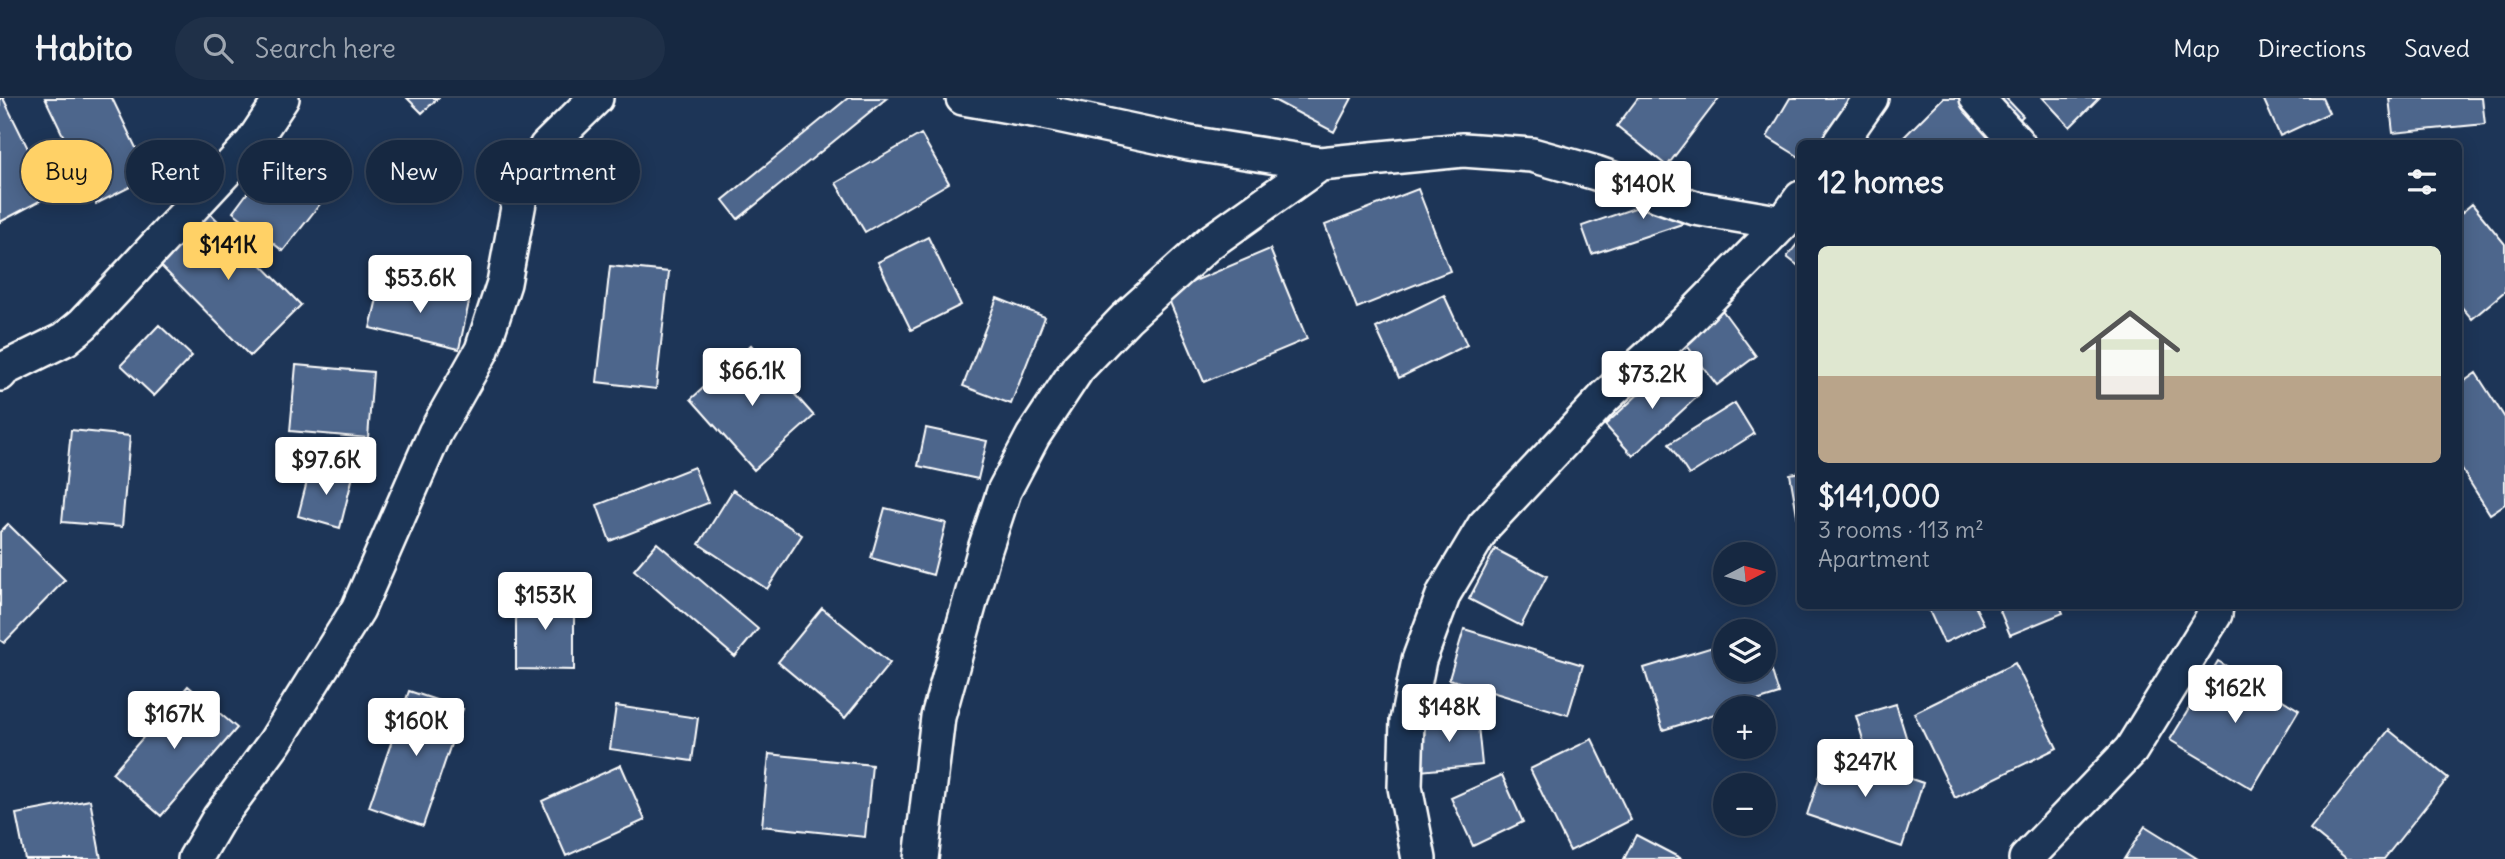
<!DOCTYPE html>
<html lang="en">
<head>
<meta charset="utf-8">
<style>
	body { margin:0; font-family:Delius,sans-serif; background:#1f3048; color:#f1f3f6; height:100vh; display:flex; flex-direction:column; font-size:26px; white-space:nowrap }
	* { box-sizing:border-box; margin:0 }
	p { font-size:23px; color:#9ea6b1 }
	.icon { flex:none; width:38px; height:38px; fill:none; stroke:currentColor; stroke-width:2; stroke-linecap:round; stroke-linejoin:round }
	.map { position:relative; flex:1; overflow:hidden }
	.details { position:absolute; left:1797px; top:42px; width:665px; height:469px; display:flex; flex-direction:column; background:#162841; border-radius:10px; box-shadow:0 4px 18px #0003,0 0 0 2px #35445a }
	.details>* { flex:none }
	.banner { position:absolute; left:21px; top:42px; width:665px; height:63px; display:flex; gap:14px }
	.needle { width:46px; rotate:84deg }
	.controls { position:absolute; left:1713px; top:444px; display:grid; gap:14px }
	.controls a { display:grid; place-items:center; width:63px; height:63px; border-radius:50%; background:#162841; box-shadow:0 4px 18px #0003,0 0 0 2px #35445a; font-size:35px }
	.price { position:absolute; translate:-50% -60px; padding:0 16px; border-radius:7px; background:#fff; color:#222; font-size:23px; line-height:46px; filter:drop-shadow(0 2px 4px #0008) }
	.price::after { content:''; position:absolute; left:50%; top:42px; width:21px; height:16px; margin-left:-10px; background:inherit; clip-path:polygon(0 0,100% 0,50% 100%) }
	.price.on { background:#ffd166; color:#111 }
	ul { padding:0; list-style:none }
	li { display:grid; align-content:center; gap:14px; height:371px; padding:0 21px }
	li span { display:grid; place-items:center; height:217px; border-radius:10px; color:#555 }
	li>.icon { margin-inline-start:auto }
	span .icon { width:126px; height:126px; fill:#fffc; stroke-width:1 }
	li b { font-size:30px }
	h2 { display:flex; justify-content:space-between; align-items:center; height:84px; padding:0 21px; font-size:30px }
	.tag { padding:0 24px; border-radius:32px; background:#162841; box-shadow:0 4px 18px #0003,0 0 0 2px #35445a; font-size:24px; line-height:63px }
	.tag.on { background:#ffd166; color:#111 }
	header { display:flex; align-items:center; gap:42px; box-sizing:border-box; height:98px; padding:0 35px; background:#162841; border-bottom:2px solid #35445a }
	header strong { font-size:33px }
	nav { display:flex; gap:38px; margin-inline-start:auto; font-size:24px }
	.search { width:490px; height:63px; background:#1f3048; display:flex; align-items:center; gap:18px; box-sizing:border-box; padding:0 24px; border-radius:38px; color:#9ea6b1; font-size:26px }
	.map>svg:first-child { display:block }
	.building { fill:#4e668c; stroke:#fff; stroke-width:2 }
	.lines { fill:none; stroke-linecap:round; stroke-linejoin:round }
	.minor-casing { stroke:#fff; stroke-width:38 }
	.minor { stroke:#1d3557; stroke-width:33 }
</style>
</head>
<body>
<header>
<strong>Habito</strong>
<div class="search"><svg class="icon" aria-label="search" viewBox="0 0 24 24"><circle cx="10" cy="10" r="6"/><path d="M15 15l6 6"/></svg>Search here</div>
<nav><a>Map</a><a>Directions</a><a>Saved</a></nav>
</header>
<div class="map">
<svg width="2505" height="761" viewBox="0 0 2505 761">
	<rect width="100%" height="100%" fill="#1d3557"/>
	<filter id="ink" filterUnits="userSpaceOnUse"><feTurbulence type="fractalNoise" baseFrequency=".0143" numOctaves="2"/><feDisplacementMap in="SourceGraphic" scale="14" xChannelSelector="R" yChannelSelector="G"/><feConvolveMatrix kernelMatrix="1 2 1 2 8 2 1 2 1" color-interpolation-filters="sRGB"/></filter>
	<g filter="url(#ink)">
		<path class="building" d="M0 0H3L51 97 0 124Z
			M45 0H112L150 79 96 106Z
			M407 0H438L422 15Z
			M848 0H887L738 121 723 102Z
			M1270 0H1352L1334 34Z
			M1638 0H1719L1667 68 1617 28Z
			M1790 0H1862L1840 46H1801V60L1767 39Z
			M1943 0H2006L2023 18 1995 46H1897Z
			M2043 0H2099L2070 29Z
			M2263 0H2322L2329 15 2280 38Z
			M2389 0H2482L2485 26 2393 35Z
			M921 36 949 85 865 134 836 85Z
			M269 66 320 106 283 153 233 114Z
			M1693 90 1703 119 1592 156 1582 128Z
			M1418 91 1450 173 1357 210 1325 127Z
			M2472 106 2505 146V193L2472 221 2459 206V117Z
			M206 111 301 207 250 258 155 162Z
			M928 139 961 207 911 232 878 164Z
			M1801 141V170L1787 159Z
			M1270 151 1307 241 1204 284 1166 195Z
			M610 168 669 174 656 291 597 284Z
			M381 184 469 204 459 251 370 230Z
			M1444 197 1467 247 1399 280 1376 230Z
			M997 200 1045 219 1011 306 963 288Z
			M1717 205 1756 258 1717 287 1678 236Z
			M159 227 192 258 154 298 121 267Z
			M751 247 814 318 754 372 691 301Z
			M296 267 373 274 368 340 290 333Z
			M1670 267 1698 298 1633 358 1605 327Z
			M2476 275 2505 320V406L2490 416 2459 367V287Z
			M1735 305 1754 336 1689 377 1669 346Z
			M926 330 987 343 978 381 918 368Z
			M71 332 130 338 122 429 62 424Z
			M311 368 353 378 340 430 298 418Z
			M694 369 708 405 610 443 597 407Z
			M1801 374V434H1800L1790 376Z
			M733 392 802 437 767 491 699 446Z
			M885 410 946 425 933 477 871 460Z
			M8 426 65 482 4 545 0 542V434Z
			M657 445 758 531 735 559 634 472Z
			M1495 451 1547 478 1521 528 1469 501Z
			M516 495 574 496V572L516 571Z
			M1927 508H1975L1984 526 1944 545Z
			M1998 508H2060L2063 515 2010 537Z
			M822 510 890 565 845 620 778 564Z
			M1464 531 1583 567 1568 617 1449 581Z
			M1726 545V572H1764V547L1779 596 1663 632 1644 570Z
			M2218 563 2299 612 2252 691 2170 642Z
			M2015 565 2057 650 1955 700 1914 615Z
			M188 588 237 630 161 718 112 675Z
			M409 593 463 611 423 728 369 709Z
			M1896 606 1910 652 1870 665 1856 618Z
			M616 608 698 620 692 663 610 651Z
			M1477 618 1482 667 1420 673 1415 625Z
			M2389 632 2448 680 2384 761H2347L2310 731Z
			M1592 641 1631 722 1570 753 1530 671Z
			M1828 653 1923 685 1902 749 1807 717Z
			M769 656 872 667 865 739 762 728Z
			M621 667 645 722 566 758 542 703Z
			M1502 677 1523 724 1473 748 1451 700Z
			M90 702 101 761H25L16 716Z
			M2145 728 2198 761H2124Z
			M1636 737 1682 761H1624Z"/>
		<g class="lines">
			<g class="minor-casing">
				<path id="minor" d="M963 0 1044 14 1189 45 1320 66 1463 52 1532 57 1596 75 1695 110 1783 125
					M1977 0 2018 46
					M1839 46 1871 0
					M0 276 4 271 65 241 83 226 252 45 282 0
					M195 761 219 720 275 644 358 511 435 335 482 252 504 185 520 99 546 49 596 0
					M921 761 938 619 984 454 1004 393 1033 338 1078 270 1126 220 1209 145 1320 66
					M1419 761 1405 689 1407 623 1419 562 1444 495 1484 428 1605 299 1684 226 1783 125 1801 100
					M2026 761 2131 652 2215 516 2216 508"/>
			</g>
			<use href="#minor" class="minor"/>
		</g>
	</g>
</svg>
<div class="controls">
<a><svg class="needle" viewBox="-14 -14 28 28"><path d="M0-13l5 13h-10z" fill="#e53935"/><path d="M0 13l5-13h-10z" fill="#9ea6b1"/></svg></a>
<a><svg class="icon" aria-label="layers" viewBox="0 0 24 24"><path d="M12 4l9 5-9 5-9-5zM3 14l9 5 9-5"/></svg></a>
<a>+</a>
<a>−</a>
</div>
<b class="price" style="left:1643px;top:123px">$140K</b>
<b class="price on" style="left:228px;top:184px">$141K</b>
<b class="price" style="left:420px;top:217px">$53.6K</b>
<b class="price" style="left:752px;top:310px">$66.1K</b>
<b class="price" style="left:1652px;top:313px">$73.2K</b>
<b class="price" style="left:326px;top:399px">$97.6K</b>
<b class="price" style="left:545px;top:534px">$153K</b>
<b class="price" style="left:2235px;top:627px">$162K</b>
<b class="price" style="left:1449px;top:646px">$148K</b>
<b class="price" style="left:174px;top:653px">$167K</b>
<b class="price" style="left:416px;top:660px">$160K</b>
<b class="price" style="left:1865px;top:701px">$247K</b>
<div class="banner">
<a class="tag on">Buy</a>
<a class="tag">Rent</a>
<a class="tag">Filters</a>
<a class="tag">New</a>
<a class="tag">Apartment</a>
</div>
<section class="details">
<h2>12 homes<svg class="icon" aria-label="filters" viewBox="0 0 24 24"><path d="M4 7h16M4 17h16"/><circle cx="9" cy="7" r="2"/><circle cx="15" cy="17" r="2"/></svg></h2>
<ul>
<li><span style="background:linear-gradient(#dfe7d0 60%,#b9a48a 0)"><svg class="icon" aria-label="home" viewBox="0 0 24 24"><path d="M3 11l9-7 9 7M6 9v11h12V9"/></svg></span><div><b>$141,000</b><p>3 rooms · 113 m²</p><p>Apartment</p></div></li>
</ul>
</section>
</div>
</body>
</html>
